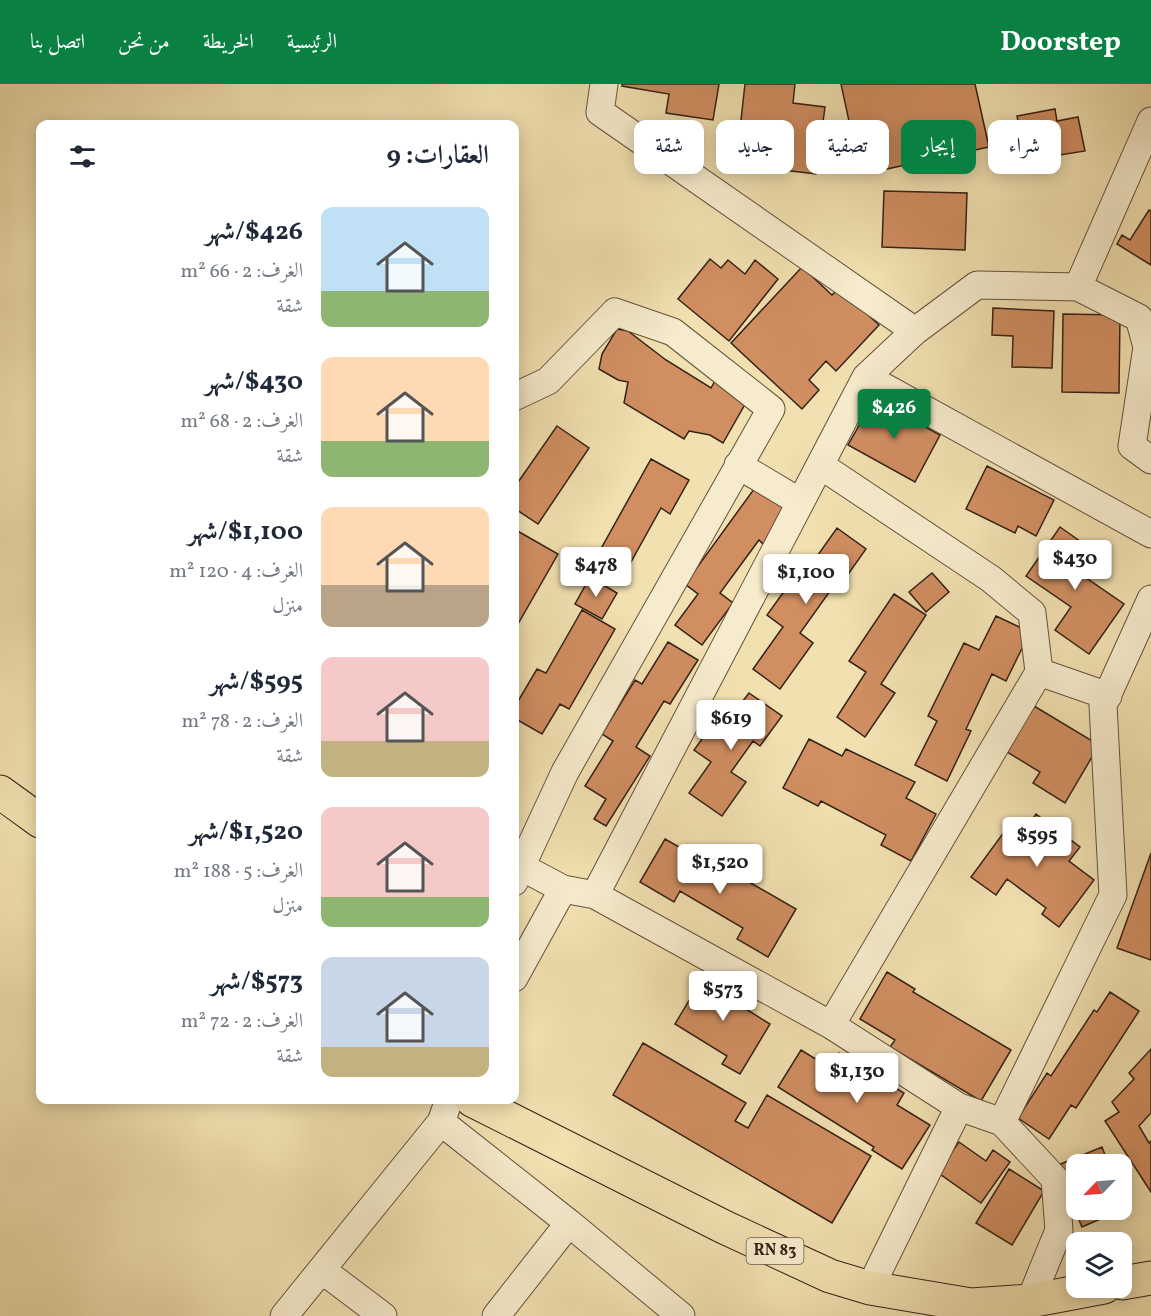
<!DOCTYPE html>
<html lang="ar">
<head>
<meta charset="utf-8">
<style>
	body { margin:0; font-family:Vollkorn,Amiri,serif; background:#f6f6f7; color:#1f2937; direction:rtl; height:100vh; display:flex; flex-direction:column; font-size:22px; white-space:nowrap }
	* { box-sizing:border-box; margin:0 }
	p { font-size:20px; color:#747a83 }
	.icon { flex:none; width:33px; height:33px; fill:none; stroke:currentColor; stroke-width:2; stroke-linecap:round; stroke-linejoin:round }
	.map { position:relative; flex:1; overflow:hidden; direction:ltr }
	.details { position:absolute; left:36px; top:36px; width:483px; height:984px; display:flex; flex-direction:column; background:#fff; border-radius:12px; box-shadow:0 3px 15px #0003; direction:rtl }
	.details>* { flex:none }
	.top-card { position:absolute; left:537px; top:36px; width:524px; height:54px; direction:rtl; display:flex; gap:12px }
	.needle { width:39px; rotate:245deg }
	.buttons { position:absolute; left:1066px; top:1070px; display:grid; gap:12px }
	.buttons a { display:grid; place-items:center; width:66px; height:66px; border-radius:12px; background:#fff; box-shadow:0 3px 15px #0003; font-size:30px }
	.price { position:absolute; translate:-50% -51px; padding:0 14px; border-radius:6px; background:#fff; color:#222; font-size:20px; line-height:39px; filter:drop-shadow(0 2px 3px #0008) }
	.price::after { content:''; position:absolute; left:50%; top:36px; width:18px; height:14px; margin-left:-9px; background:inherit; clip-path:polygon(0 0,100% 0,50% 100%) }
	.price.on { background:#0b8043; color:#fff }
	ul { padding:0; list-style:none }
	li { display:flex; align-items:center; gap:18px; height:150px; padding:0 30px }
	li span { display:grid; place-items:center; flex:none; width:168px; height:120px; border-radius:12px; color:#555 }
	li>.icon { margin-inline-start:auto }
	span .icon { width:72px; height:72px; fill:#fffc; stroke-width:1 }
	li b { font-size:26px }
	h2 { display:flex; justify-content:space-between; align-items:center; height:72px; padding:0 30px; font-size:26px }
	.tag { padding:0 21px; border-radius:12px; background:#fff; box-shadow:0 3px 15px #0003; font-size:21px; line-height:54px }
	.tag.on { background:#0b8043; color:#fff }
	header { display:flex; align-items:center; gap:36px; box-sizing:border-box; height:84px; padding:0 30px; background:#0b8043; color:#fff }
	header strong { font-size:28px }
	nav { display:flex; gap:33px; margin-inline-start:auto; font-size:21px }
	.map>svg:first-child { display:block }
	.building { fill:#d08e61; stroke:#352117; stroke-width:1.5 }
	.lines { fill:none; stroke-linecap:round; stroke-linejoin:round }
	.street-casing { stroke:#64513d; stroke-width:29 }
	.primary-casing { stroke:#352117; stroke-width:35 }
	.street { stroke:#f6ebcc; stroke-width:27 }
	.primary { stroke:#f1e0b0; stroke-width:33 }
	.labels { text-anchor:middle; dominant-baseline:central; stroke-width:4.5; stroke-linejoin:round; paint-order:stroke }
	.shield { fill:#f6ebcc; stroke:#6f5e4d; stroke-width:1.5 }
	.shield-label { font-size:16px; font-weight:bold; fill:#352117 }
</style>
</head>
<body>
<header>
<strong>Doorstep</strong>
<nav><a>الرئيسية</a><a>الخريطة</a><a>من نحن</a><a>اتصل بنا</a></nav>
</header>
<div class="map">
<svg width="1151" height="1232" viewBox="0 0 1151 1232">
	<rect width="100%" height="100%" fill="#f1e0b0"/>
	<filter id="stains"><feTurbulence type="fractalNoise" baseFrequency=".00333" numOctaves="4"/><feColorMatrix values="0 0 0 0 .2 0 0 0 0 .09 0 0 0 0 .02 0 0 0 .5 -.17"/></filter>
	<radialGradient id="worn" r=".72"><stop offset=".6" stop-color="#630" stop-opacity="0"/><stop offset="1" stop-color="#630" stop-opacity=".3"/></radialGradient>
	<path class="building" d="M622 0H719L713 36 666 29 669 10 622 2Z
		M745 0H795L793 19 825 23 816 90 783 86 787 51 740 45Z
		M841 0H975L989 63 882 86 873 47 852 51Z
		M1055 25 1057 37 1078 33 1085 67 1009 79 1005 60 1022 57 1017 32Z
		M884 107 967 109 965 166 882 163Z
		M1149 126 1151 127V181L1117 160 1122 151 1130 156Z
		M710 175 721 184 728 176 745 190 755 176 778 195 729 257 678 215Z
		M802 183 832 211 839 204 879 241 836 287 826 277 809 296 819 306 802 325 731 259Z
		M993 224 1054 227 1052 284 1012 283 1013 252 992 251Z
		M1063 230 1120 231 1119 309 1062 308Z
		M617 245 628 247 666 276 711 304 716 295 748 315 723 359 710 351 689 347 684 355 624 319 628 298 618 296 599 285 602 270Z
		M874 315 940 351 915 398 848 361Z
		M557 342 589 364 538 440 514 424V404Z
		M651 375 689 396 670 430 661 424 626 487 598 470Z
		M987 382 1054 416 1036 452 1018 442 1015 449 966 425Z
		M757 401 789 425 763 460 759 456 720 509 733 519 702 561 675 541 698 510 685 500Z
		M1060 443 1084 460 1077 471 1093 482 1085 493 1124 520 1089 570 1055 546 1071 523 1026 492Z
		M837 444 866 465 844 496 840 493 800 549 813 559 780 605 753 585 783 543 767 531 808 474 813 478Z
		M514 445 558 470 514 547Z
		M932 489 949 508 926 528 909 508Z
		M590 493 617 509 602 535 575 520Z
		M894 510 926 531 881 600 895 609 865 653 837 633 866 588 849 577Z
		M582 526 615 545 569 625 560 620 542 650 514 634V624L537 585 546 589Z
		M996 532 1030 548 1006 597 992 590 966 645 971 647 947 697 915 681 937 637 928 632 964 559 979 566Z
		M668 558 698 576 670 620 664 617 636 663 650 672 606 742 594 735 606 715 585 702 613 657 602 650 635 596 642 600Z
		M749 609 782 632 760 662 753 657 731 688 746 698 722 732 689 709 711 678 694 666 721 629 729 635Z
		M1034 622 1099 661 1065 719 1033 699 1040 688 1007 668Z
		M809 655 842 672 846 665 915 698 906 714 936 730 911 777 881 761 886 751 821 717 818 722 783 704Z
		M1036 730 1080 763 1069 777 1094 796 1059 843 1042 830 1046 824 1007 795 996 811 971 793 1007 744 1019 754Z
		M665 755 700 775 702 771 796 825 768 873 737 855 743 844 680 807 674 818 640 798Z
		M1151 769V876L1117 864Z
		M706 888 747 913 741 922 770 940 740 990 722 980 727 972 675 940Z
		M887 888 915 905 913 908 1011 966 981 1017 890 963 895 956 860 935Z
		M1110 908 1139 927 1076 1024 1071 1021 1049 1055 1018 1034 1047 989 1051 992 1094 926 1097 928Z
		M643 959 746 1019 735 1037 748 1044 767 1011 871 1072 832 1139 613 1011Z
		M1151 965V1029L1139 1042 1149 1059 1151 1057V1108L1105 1037 1119 1028 1112 1018 1134 995 1129 989Z
		M801 966 830 984 839 969 904 1009 897 1021 930 1041 902 1085 872 1066 874 1063 778 1003Z
		M959 1058 986 1077 993 1066 1010 1078 981 1119 937 1088Z
		M1102 1063 1108 1079 1077 1080V1125L1121 1126 1082 1143 1056 1082Z
		M1009 1085 1044 1107 1012 1161 976 1139Z"/>
	<g class="lines">
		<g class="street-casing">
			<path id="street" d="M604 0 600 28 915 247
				M1078 203 1139 234 1147 263 1132 362 1151 376
				M866 293 1151 450
				M514 313 548 297 615 228 673 248 771 325 565 688 514 798
				M738 381 800 418
				M820 381 991 495 1032 529 1039 588
				M514 779 563 805 595 811 831 941 959 1023 1002 1038 1055 1095 1059 1146 1030 1217 1020 1231
				M595 811 866 293 915 247 977 201 1078 203 1151 37
				M514 894 563 805
				M831 941 1039 588 1108 612
				M449 1016 441 1038 569 1139 681 1232
				M1002 1038 1113 811 1103 621 1151 515
				M322 1186 383 1232
				M870 1204 959 1023
				M284 1232 441 1038
				M496 1232 569 1139"/>
		</g>
		<g class="primary-casing">
			<path id="primary" d="M0 708 40 737
				M472 1016 724 1143 830 1192 870 1204 971 1221 1030 1217 1104 1203
				M1122 1199 1151 1194"/>
		</g>
		<use href="#street" class="street"/>
		<use href="#primary" class="primary"/>
	</g>
	<g class="labels">
		<rect class="shield" x="746.5" y="1154" width="57" height="26" rx="4.5"/>
		<g class="shield-label">
			<text x="775" y="1167">RN 83</text>
		</g>
	</g>
	<rect width="100%" height="100%" filter="url(#stains)"/>
	<rect width="100%" height="100%" fill="url(#worn)"/>
</svg>
<div class="buttons">
<a><svg class="needle" viewBox="-14 -14 28 28"><path d="M0-13l5 13h-10z" fill="#e53935"/><path d="M0 13l5-13h-10z" fill="#747a83"/></svg></a>
<a><svg class="icon" aria-label="layers" viewBox="0 0 24 24"><path d="M12 4l9 5-9 5-9-5zM3 14l9 5 9-5"/></svg></a>
</div>
<b class="price on" style="left:894px;top:356px">$426</b>
<b class="price" style="left:1075px;top:507px">$430</b>
<b class="price" style="left:596px;top:514px">$478</b>
<b class="price" style="left:806px;top:521px">$1,100</b>
<b class="price" style="left:731px;top:667px">$619</b>
<b class="price" style="left:1037px;top:784px">$595</b>
<b class="price" style="left:720px;top:811px">$1,520</b>
<b class="price" style="left:723px;top:938px">$573</b>
<b class="price" style="left:857px;top:1020px">$1,130</b>
<div class="top-card">
<a class="tag">شراء</a>
<a class="tag on">إيجار</a>
<a class="tag">تصفية</a>
<a class="tag">جديد</a>
<a class="tag">شقة</a>
</div>
<section class="details">
<h2>العقارات: 9<svg class="icon" aria-label="filters" viewBox="0 0 24 24"><path d="M4 7h16M4 17h16"/><circle cx="9" cy="7" r="2"/><circle cx="15" cy="17" r="2"/></svg></h2>
<ul>
<li><span style="background:linear-gradient(#bfe0f5 70%,#8fb573 0)"><svg class="icon" aria-label="home" viewBox="0 0 24 24"><path d="M3 11l9-7 9 7M6 9v11h12V9"/></svg></span><div><b>$426/شهر</b><p>الغرف: 2 · 66 m²</p><p>شقة</p></div></li>
<li><span style="background:linear-gradient(#ffd9b3 70%,#8fb573 0)"><svg class="icon" aria-label="home" viewBox="0 0 24 24"><path d="M3 11l9-7 9 7M6 9v11h12V9"/></svg></span><div><b>$430/شهر</b><p>الغرف: 2 · 68 m²</p><p>شقة</p></div></li>
<li><span style="background:linear-gradient(#ffd9b3 65%,#b9a48a 0)"><svg class="icon" aria-label="home" viewBox="0 0 24 24"><path d="M3 11l9-7 9 7M6 9v11h12V9"/></svg></span><div><b>$1,100/شهر</b><p>الغرف: 4 · 120 m²</p><p>منزل</p></div></li>
<li><span style="background:linear-gradient(#f6c9c9 70%,#c2b280 0)"><svg class="icon" aria-label="home" viewBox="0 0 24 24"><path d="M3 11l9-7 9 7M6 9v11h12V9"/></svg></span><div><b>$595/شهر</b><p>الغرف: 2 · 78 m²</p><p>شقة</p></div></li>
<li><span style="background:linear-gradient(#f6c9c9 75%,#8fb573 0)"><svg class="icon" aria-label="home" viewBox="0 0 24 24"><path d="M3 11l9-7 9 7M6 9v11h12V9"/></svg></span><div><b>$1,520/شهر</b><p>الغرف: 5 · 188 m²</p><p>منزل</p></div></li>
<li><span style="background:linear-gradient(#c9d6e8 75%,#c2b280 0)"><svg class="icon" aria-label="home" viewBox="0 0 24 24"><path d="M3 11l9-7 9 7M6 9v11h12V9"/></svg></span><div><b>$573/شهر</b><p>الغرف: 2 · 72 m²</p><p>شقة</p></div></li>
</ul>
</section>
</div>
</body>
</html>
